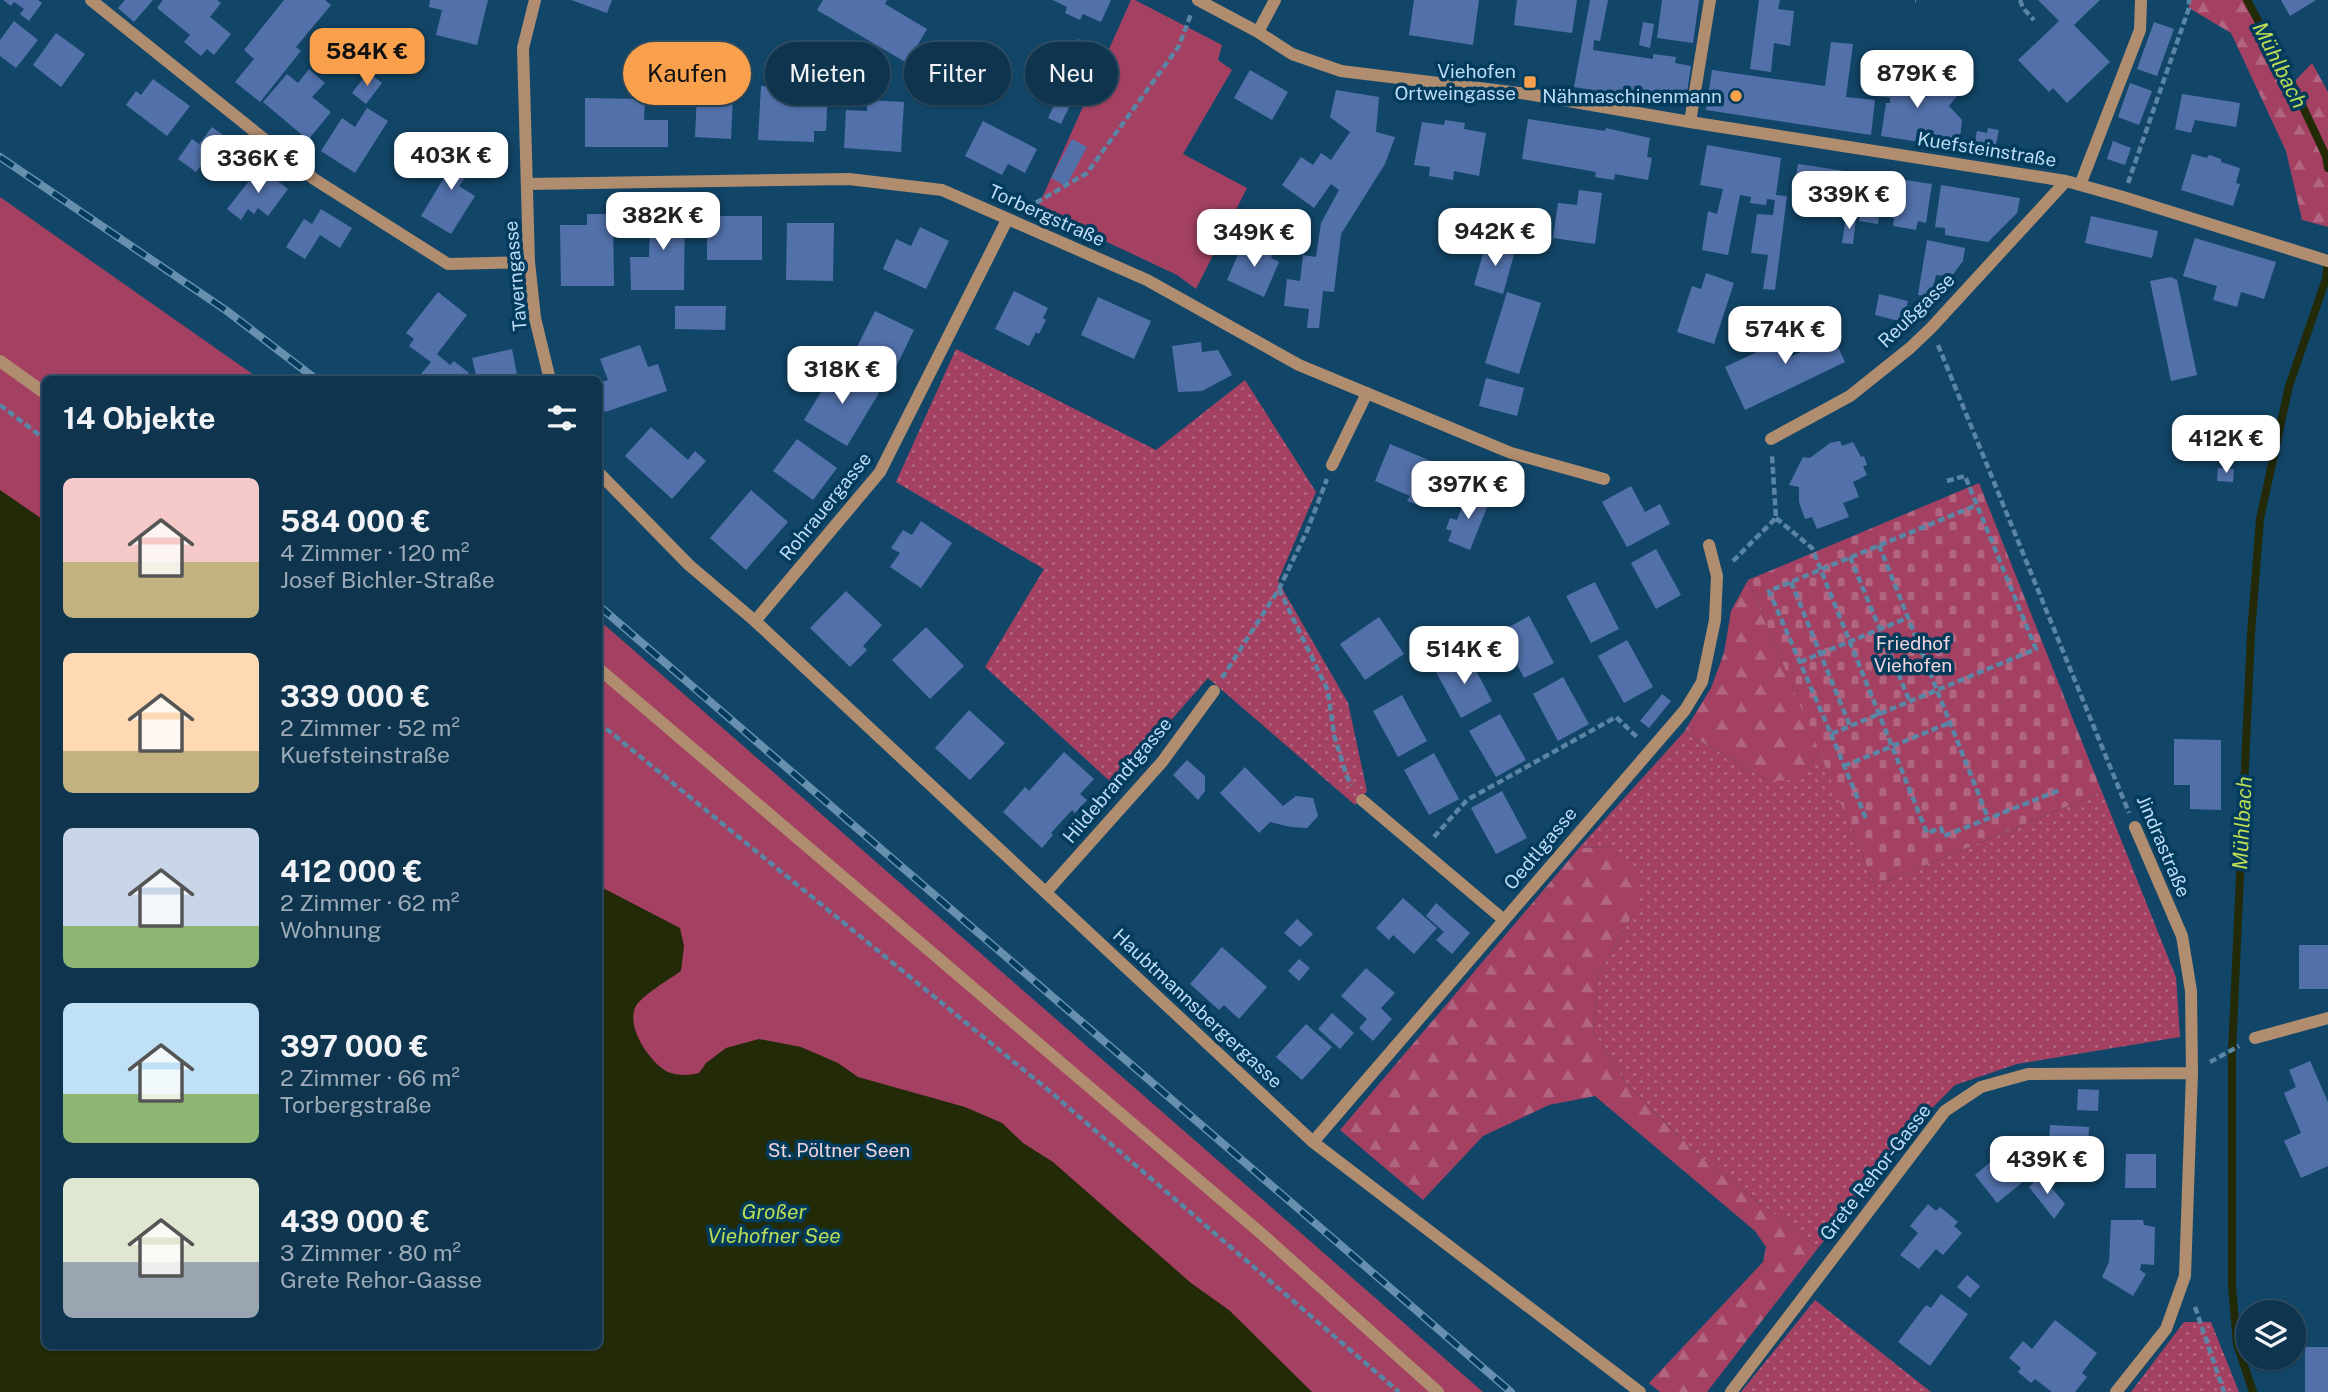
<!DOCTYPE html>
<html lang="de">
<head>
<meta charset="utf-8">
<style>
	body { margin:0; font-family:"Public Sans",sans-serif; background:#173c55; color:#f1f3f6; height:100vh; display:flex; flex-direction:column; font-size:26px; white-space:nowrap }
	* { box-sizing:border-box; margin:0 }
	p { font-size:23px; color:#9baab6 }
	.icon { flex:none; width:38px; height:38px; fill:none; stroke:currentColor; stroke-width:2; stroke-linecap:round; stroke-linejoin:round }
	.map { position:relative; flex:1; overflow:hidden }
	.side { position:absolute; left:42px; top:376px; width:560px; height:973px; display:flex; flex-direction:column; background:#0e344e; border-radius:10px; box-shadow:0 2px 5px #0004,0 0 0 2px #2e4f66 }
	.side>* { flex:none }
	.banner { position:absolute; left:623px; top:42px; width:665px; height:63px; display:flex; gap:14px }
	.buttons { position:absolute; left:2236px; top:1300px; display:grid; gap:14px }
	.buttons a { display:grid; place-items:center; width:70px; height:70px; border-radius:50%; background:#0e344e; box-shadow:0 2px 5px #0004,0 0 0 2px #2e4f66; font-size:35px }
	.price { position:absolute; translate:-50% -60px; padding:0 16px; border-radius:14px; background:#fff; color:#222; font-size:23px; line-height:46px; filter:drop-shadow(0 2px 4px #0008) }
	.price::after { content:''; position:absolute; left:50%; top:42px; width:21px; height:16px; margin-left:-10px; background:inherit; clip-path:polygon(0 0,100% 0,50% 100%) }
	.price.selected { background:#f8a04b; color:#111 }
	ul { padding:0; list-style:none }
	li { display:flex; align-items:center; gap:21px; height:175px; padding:0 21px }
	li span { display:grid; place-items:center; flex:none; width:196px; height:140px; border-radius:10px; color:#555 }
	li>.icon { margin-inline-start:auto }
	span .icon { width:84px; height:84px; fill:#fffc; stroke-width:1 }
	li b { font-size:30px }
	h2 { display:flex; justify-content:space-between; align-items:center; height:84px; padding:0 21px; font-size:30px }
	.chip { padding:0 24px; border-radius:32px; background:#0e344e; box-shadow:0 2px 5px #0004,0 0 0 2px #2e4f66; font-size:24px; line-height:63px }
	.chip.selected { background:#f8a04b; color:#111 }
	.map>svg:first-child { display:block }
	.grass { fill:url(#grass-dots) }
	.forest { fill:url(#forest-firs) }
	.cemetery { fill:url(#cemetery-stones) }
	.park { fill:#a44162 }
	.water { fill:#222a08 }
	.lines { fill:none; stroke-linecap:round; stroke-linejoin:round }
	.stream { stroke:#222a08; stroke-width:8 }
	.building { fill:#5271ab }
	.path { stroke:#5a85a4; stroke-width:4.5; stroke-dasharray:7 3.5; stroke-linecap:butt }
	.minor { stroke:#b18d6f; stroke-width:12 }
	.rail-casing { stroke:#6690ae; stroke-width:8 }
	.rail { stroke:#033b5c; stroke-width:5; stroke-dasharray:16; stroke-linecap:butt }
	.poi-dot { fill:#f8a04b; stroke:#033b5c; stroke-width:2.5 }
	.labels { text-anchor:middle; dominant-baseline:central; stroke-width:7; stroke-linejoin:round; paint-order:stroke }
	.poi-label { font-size:19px; fill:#bcdcf6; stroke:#033b5c; text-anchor:end }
	.street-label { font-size:19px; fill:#bcdcf6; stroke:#033b5c }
	.park-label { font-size:19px; fill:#f2d5dc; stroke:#033b5c }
	.water-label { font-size:21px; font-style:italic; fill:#bd5; stroke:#033b5c }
</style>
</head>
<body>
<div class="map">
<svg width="2328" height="1392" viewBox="0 0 2328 1392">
	<defs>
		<pattern id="grass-dots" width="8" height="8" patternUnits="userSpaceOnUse" patternTransform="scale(1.75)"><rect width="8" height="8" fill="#a44162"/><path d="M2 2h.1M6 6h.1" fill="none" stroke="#b26581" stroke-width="1.8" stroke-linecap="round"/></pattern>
		<pattern id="forest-firs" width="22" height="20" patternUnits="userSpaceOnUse" patternTransform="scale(1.75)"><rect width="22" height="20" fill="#a44162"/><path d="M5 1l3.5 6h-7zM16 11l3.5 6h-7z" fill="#b26581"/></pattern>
		<pattern id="cemetery-stones" width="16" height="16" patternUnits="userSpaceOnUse" patternTransform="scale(1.75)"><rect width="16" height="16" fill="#a44162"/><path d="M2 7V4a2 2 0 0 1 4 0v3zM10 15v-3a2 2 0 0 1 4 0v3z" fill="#b26581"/></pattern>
	</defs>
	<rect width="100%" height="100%" fill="#124668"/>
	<path class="grass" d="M956 349 1156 450 1245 380 1316 492 1278 581 1348 703 1367 791 1355 805 1208 678 1114 785 985 667 1044 569 896 482Z
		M1684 732 1770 781 1808 767 1820 752 1875 886 2102 792 2176 977 2180 1037 2017 1064 1955 1085 1931 1109 1818 1248 1696 1153 1625 1082 1593 1031 1598 975 1632 916 1608 847 1579 848Z
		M1815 1300 1931 1392H1741Z
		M2184 1322H2211L2239 1392H2131Z"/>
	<path class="forest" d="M2189 0H2246L2292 84 2312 63 2328 92V227L2302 220 2286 151 2231 33 2189 8Z
		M1748 580 1820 752 1808 767 1791 780 1770 781 1684 732 1711 688 1724 653 1731 611Z
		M1608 847 1634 867 1642 892 1632 916 1598 975 1593 1031 1625 1082 1696 1153 1818 1248 1707 1392H1660L1649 1383 1763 1262 1766 1247 1755 1231 1595 1096 1549 1105 1483 1136 1423 1200 1340 1130 1579 848Z"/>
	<path class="cemetery" d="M1979 483 2102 792 1875 886 1748 580Z"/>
	<path class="park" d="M1131 0H1135L1222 45 1218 60 1232 70 1183 154 1247 188 1196 289 1177 275 1037 209Z
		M0 197 261 380H46V1346H598L599 620 1483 1392H0Z"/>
	<path class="water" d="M0 490 45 521 46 1346H598L599 886 680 928 684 946 681 971C670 979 639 997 635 1008 627 1028 648 1058 663 1069 672 1076 688 1076 699 1073L706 1063 726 1048 759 1039 801 1047 838 1063 858 1077 965 1107 1002 1123 1023 1143 1053 1162 1191 1283 1229 1310 1312 1392H0Z"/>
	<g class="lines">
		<path class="stream" d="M2247 0 2292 84 2326 156 2328 168
			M2253 1392 2237 1344 2232 1286V1052L2251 634 2260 519 2289 386 2326 279 2328 261"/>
	</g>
	<path class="building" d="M3 0H38L42 3 29 21 20 14 24 9 14 2 11 6Z
		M125 0H153L134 22 118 8Z
		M163 0H217L221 3 210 17 231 34 214 55 207 49 201 56 184 42 190 35 157 8Z
		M284 0H325L331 5 296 47 301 51 260 102 235 82 254 59 244 50Z
		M430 0H488L477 45 436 35 442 10 429 7Z
		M571 0H612L607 13Z
		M823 0H887L885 4 927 29 907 63 817 10Z
		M1053 0H1111L1101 22 1083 14 1080 20 1065 13 1067 7Z
		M1414 0H1479L1473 45 1409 35Z
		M1517 0H1577L1572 33 1514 25Z
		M1590 0H1608L1600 41 1594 40 1593 50 1653 59V54L1676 57 1675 63 1691 66 1685 105 1574 87Z
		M1662 0H1699L1693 43 1657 38Z
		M1759 0H1780L1778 9 1794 11 1790 46 1774 43 1771 72 1750 69Z
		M2038 0H2100L2074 25 2110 62 2067 103 2053 88 2049 92 2018 60 2059 21Z
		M2281 0H2316L2290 16Z
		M14 21 38 40 16 68 0 56V40Z
		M1643 22 1654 24 1650 48 1639 45Z
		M2154 22 2174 29 2157 76 2137 69Z
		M56 33 85 54 61 87 33 65Z
		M1078 39 1097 49 1061 124 1048 118 1073 64 1067 61Z
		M1831 42 1853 44 1846 97 1875 100 1871 135 1706 110 1712 70 1825 86Z
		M1875 58 1896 61 1891 94 1903 96 1905 84 1931 88 1933 76 1957 96 1949 106 1962 120 1959 148 1881 136 1886 103H1890V98L1870 95Z
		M309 69 325 83 312 97 331 112 308 140 263 102 287 74 298 83Z
		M1250 70 1288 92 1272 120 1234 98Z
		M368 72 382 83 366 104 352 93Z
		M153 79 190 106 167 136 126 105 136 91 141 95Z
		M2130 83 2152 91 2139 125 2118 117Z
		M761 86 828 89 826 131H814V142L758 140Z
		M1336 90 1379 97 1376 132 1395 137 1385 164 1341 234 1334 292 1323 291 1319 328H1307L1309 309 1284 306 1287 279 1300 281 1303 255 1316 257 1321 223 1339 190 1331 184 1314 208 1282 185 1301 157 1313 165 1321 153 1331 160 1350 132 1330 117Z
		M697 93 733 95 731 139 695 137Z
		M2182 94 2240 103 2236 127 2195 120 2191 133 2175 129Z
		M585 98 645 99 644 120H668V147H585Z
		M867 100 904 102 901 152 844 148 846 110 867 111Z
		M367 108 388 121 355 173 321 151 342 118 355 127Z
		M1528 119 1605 131 1606 128 1650 138 1647 157 1652 158 1648 180 1615 174 1614 180 1595 177 1596 172 1522 159Z
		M1445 120 1465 123 1464 129 1486 133 1479 176 1454 171 1453 180 1429 176 1430 167 1414 165 1422 122 1444 125Z
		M983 121 1037 149 1025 173 1008 164 1002 175 965 156Z
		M212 127 247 152 231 174 222 167 217 173 203 163 196 172 178 159 192 139 199 144Z
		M1988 128 1999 130 1994 153 1983 150 1984 147 1974 145 1977 131 1987 133Z
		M1072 139 1087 147 1066 186 1051 178Z
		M2113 141 2131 148 2125 165 2107 159Z
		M458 145 478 160 459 186 475 196 451 234 421 216 445 176 439 172Z
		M1707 145 1781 158 1776 195 1787 196 1775 290 1763 289 1768 255 1751 253 1757 214 1773 215 1775 200 1767 199 1766 205 1750 203 1751 197 1740 195 1728 255 1702 250 1708 211 1717 214 1723 189 1700 185Z
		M2192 154 2207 158 2209 155 2221 159V162L2240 168 2236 183 2240 184 2233 206 2181 190Z
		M1798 164 1932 184 1926 223 1918 221 1916 230 1893 226 1894 218 1879 215 1878 224 1859 221 1861 212 1830 208 1829 212 1809 209 1810 205 1792 202Z
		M260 167 288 189 268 216 258 208 254 214 248 209 241 220 227 209Z
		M1941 185 2020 198 2017 213 1988 242 1945 235V228L1935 227Z
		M1579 190 1602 193 1595 244 1553 238 1558 203 1577 205Z
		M661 199H685L684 290H631L630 257H649L650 221H661Z
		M321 209 352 228 340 248 320 235 305 259 286 247 304 219 312 224Z
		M587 214H613L614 286H561L560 225H587Z
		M707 216H762V260H707Z
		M2091 216 2158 231 2152 258 2085 243Z
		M1846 217 1856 218 1853 244 1842 243Z
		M787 223H834L833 281 786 280Z
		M920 227 949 241 926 289 883 269 896 239 911 246Z
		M2195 238 2276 262 2264 299 2241 292 2237 307 2213 300 2217 286 2183 276Z
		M1927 240 1965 248 1963 261 1951 277 1936 275 1931 297 1918 295Z
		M1486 243 1515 251 1503 294 1474 285Z
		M1257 244 1274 252 1271 258 1279 262 1264 297 1227 280 1242 245 1254 251Z
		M1706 273 1734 283 1714 344 1677 332 1692 286 1701 289Z
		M2171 277 2177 280 2197 375 2171 381 2150 281Z
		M1014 291 1048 308 1043 318 1046 320 1039 334 1036 332 1029 346 995 329Z
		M438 292 467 315 437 354 450 365 454 361 469 373 463 380H416L431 362 409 346 414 339 406 333Z
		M1507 292 1541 303 1519 374 1485 363Z
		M1879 294 1908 301 1903 322 1875 315Z
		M1098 297 1151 321 1134 359 1081 335Z
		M675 306H726L725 330 675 329Z
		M875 311 914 330 895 369 890 366 882 383 851 368 859 351 856 349Z
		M1825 319 1845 362 1745 410 1725 367 1778 342 1786 359 1805 350 1797 332Z
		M1201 342 1202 352 1218 350 1232 375 1202 391 1178 392 1172 346Z
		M640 345 648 367 658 364 667 391 605 412 598 393V383L608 380 600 359Z
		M512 349 518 380H477L472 358Z
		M836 367 879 393 847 446 804 420Z
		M1486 378 1524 388 1517 416 1479 406Z
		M651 427 688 460 695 451 706 461 672 499 625 456Z
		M797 439 837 468 813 500 773 471Z
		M1840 441 1842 446 1853 442 1861 457 1864 456 1867 465 1863 466 1867 475 1853 482 1859 497 1843 503 1849 517 1817 529 1812 517 1805 519 1799 502V487L1789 485 1803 457 1810 458 1830 443Z
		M1390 444 1431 461 1425 473 1433 476 1420 506 1407 501 1410 496 1375 481Z
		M2218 468 2234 469 2233 482 2217 481Z
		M1631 486 1645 512 1660 504 1670 524 1627 547 1602 502Z
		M751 490 788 522 746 570 710 538Z
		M1468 491 1490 500 1470 550 1448 541 1452 531 1446 529 1450 518 1457 520Z
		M921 521 952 543 921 588 890 567 900 553 891 548 903 530 912 535Z
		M1656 549 1681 595 1656 609 1631 563Z
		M1595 582 1619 629 1591 643 1566 596Z
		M846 591 882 625 863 646 867 650 850 667 810 628Z
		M1529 616 1554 663 1524 678 1500 632Z
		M1379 617 1404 654 1365 680 1340 644Z
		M926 627 964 666 930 699 892 660Z
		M1627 640 1653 687 1624 703 1598 656Z
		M1468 655 1492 701 1461 718 1436 672Z
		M1563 677 1589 724 1558 741 1533 694Z
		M1662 694 1671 701 1649 728 1640 721Z
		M1402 695 1427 741 1398 757 1373 711Z
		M969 710 1005 743 970 780 935 748Z
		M1500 714 1526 760 1496 777 1469 731Z
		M2174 739 2221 740V810L2190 809V785H2174Z
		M1064 752 1094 779 1080 794 1087 800 1075 813 1072 810 1051 833 1053 835 1042 848 1003 812 1025 787 1029 791Z
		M1434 753 1459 799 1429 815 1404 770Z
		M1187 760 1205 776V791L1198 800 1173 775Z
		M1245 767 1283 806 1296 796 1313 798 1318 816 1307 828 1291 827 1270 822 1259 833 1220 793Z
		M1502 791 1527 838 1496 854 1471 808Z
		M1403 898 1437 928 1414 954 1393 935 1389 940 1376 928Z
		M1436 903 1470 933 1452 954 1436 940 1444 932 1426 916Z
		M1297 919 1313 934 1300 947 1284 933Z
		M2299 945H2328V989H2299Z
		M1222 947 1267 987 1239 1019 1224 1005 1219 1010 1190 984Z
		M1299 959 1310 968 1299 981 1288 971Z
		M1366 968 1395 993 1381 1008 1392 1019 1373 1041 1359 1028 1367 1019 1341 996Z
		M1332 1013 1354 1033 1340 1049 1318 1029Z
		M1306 1024 1332 1047 1302 1080 1276 1057Z
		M2310 1061 2328 1102V1166L2301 1178 2284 1141 2301 1133 2284 1093 2296 1087 2289 1070Z
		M2078 1089 2099 1090 2098 1111 2077 1110Z
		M2050 1125 2089 1127 2087 1171 2048 1169Z
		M2006 1149 2029 1177 1997 1203 1975 1175Z
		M2126 1154H2156V1188H2125Z
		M2041 1175 2065 1204 2054 1219 2029 1187Z
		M1928 1204 1936 1211 1940 1207 1958 1222 1954 1226 1962 1233 1943 1255 1936 1249 1919 1269 1900 1255 1918 1233 1910 1226Z
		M2111 1220H2143L2144 1225 2155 1227 2154 1265 2141 1264 2140 1270 2146 1274 2133 1296 2102 1277 2109 1262Z
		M1967 1275 1980 1286 1970 1298 1957 1287Z
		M1941 1294 1968 1314 1930 1366 1898 1342 1926 1305 1931 1308Z
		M2055 1320 2097 1353 2082 1373 2087 1377 2075 1392H2052L2035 1379 2031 1383 2018 1372 2021 1368 2009 1358 2023 1341 2032 1349Z
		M2305 1347H2328V1392H2305Z"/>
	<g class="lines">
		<path class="path" d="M1915 0H1916
			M2020 0 2023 8 2034 20
			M2128 183 2189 8V0
			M1027 208 1087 173 1179 46 1191 14
			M1938 345 2129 813
			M0 405 46 440
			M1947 481 1965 476 2036 649 1831 734 1769 591 1977 505
			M1776 518 1812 548 1927 833 1941 828 1944 836 2060 790
			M1879 545 1988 818
			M1850 557 1910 702
			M1733 561 1776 518 1772 455
			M1791 582 1850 726
			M1279 589 1328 691 1334 735 1347 777 1352 785
			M1800 662 1907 618
			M1222 678 1279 589 1307 531 1327 479
			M598 722 1047 1089 1399 1392
			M1831 734 1867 821
			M1844 766 1949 723
			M1434 837 1467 800 1616 717 1638 738
			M2210 1062 2239 1046
			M2195 1307 2224 1392"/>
		<path class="minor" d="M91 0 314 179 448 264 529 262
			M535 0 523 48 529 262 535 318 550 380
			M1198 0 1258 32 1292 54 1341 71 1528 94 1690 122 2066 181 2123 197 2328 261
			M1258 32 1275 0
			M1690 122 1710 0
			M527 184 849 179 942 190 1147 280 1299 365 1511 453 1604 479
			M2080 185 2140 30 2141 0
			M0 361 46 394
			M1771 439 1850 396 1910 348 1931 328 2066 181
			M1332 465 1367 393
			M598 472 689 565 755 621 1313 1142 1640 1392
			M755 621 880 472 1007 220
			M598 668 1263 1235 1438 1392
			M1362 800 1504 920
			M1046 892 1162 762 1214 691
			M2255 1038 2328 1018
			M1313 1142 1685 710 1702 682 1715 620 1717 576 1709 545
			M1731 1392 1945 1111 1981 1087 2028 1074 2192 1073
			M2116 1392 2166 1329 2185 1276 2192 1073 2191 991 2182 936 2135 827"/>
		<g class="rail-casing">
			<path id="rail" d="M0 157 227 311 317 380
				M598 605 1511 1392"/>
		</g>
		<use href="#rail" class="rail"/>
	</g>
	<g class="poi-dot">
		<rect x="1523" y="75" width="14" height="14" rx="3.5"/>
		<circle cx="1736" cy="96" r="7"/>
	</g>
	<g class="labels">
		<g class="poi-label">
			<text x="1516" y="71">Viehofen<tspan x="1516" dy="22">Ortweingasse</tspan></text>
			<text x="1722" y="96">Nähmaschinenmann</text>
		</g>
		<g class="street-label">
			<text transform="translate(1987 149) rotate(9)">Kuefsteinstraße</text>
			<text transform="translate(1047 215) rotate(24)">Torbergstraße</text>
			<text transform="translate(515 276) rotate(-95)">Taverngasse</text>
			<text transform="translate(1916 310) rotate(-44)">Reußgasse</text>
			<text transform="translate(825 506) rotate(-51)">Rohrauergasse</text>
			<text transform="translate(1117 780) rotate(-50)">Hildebrandtgasse</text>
			<text transform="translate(2164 846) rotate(67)">Jindrastraße</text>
			<text transform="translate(1540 848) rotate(-50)">Oedtlgasse</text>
			<text transform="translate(1198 1008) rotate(43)">Haubtmannsbergergasse</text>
			<text transform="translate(1875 1172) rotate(-52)">Grete Rehor-Gasse</text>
		</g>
		<g class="park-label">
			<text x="1913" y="643">Friedhof<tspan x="1913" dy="22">Viehofen</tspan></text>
			<text x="839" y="1150">St. Pöltner Seen</text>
		</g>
		<g class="water-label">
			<text transform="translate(2280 65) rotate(63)">Mühlbach</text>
			<text transform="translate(2242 823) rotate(-87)">Mühlbach</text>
			<text x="774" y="1211">Großer<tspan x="774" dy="24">Viehofner See</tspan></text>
		</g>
	</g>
</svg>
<div class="buttons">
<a><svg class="icon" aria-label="layers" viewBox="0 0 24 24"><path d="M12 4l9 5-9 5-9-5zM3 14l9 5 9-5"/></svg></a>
</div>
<b class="price selected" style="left:367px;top:88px">584K €</b>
<b class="price" style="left:1917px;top:110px">879K €</b>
<b class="price" style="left:451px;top:192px">403K €</b>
<b class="price" style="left:258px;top:195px">336K €</b>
<b class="price" style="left:1849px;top:231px">339K €</b>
<b class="price" style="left:663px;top:252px">382K €</b>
<b class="price" style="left:1495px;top:268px">942K €</b>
<b class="price" style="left:1254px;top:269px">349K €</b>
<b class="price" style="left:1785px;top:366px">574K €</b>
<b class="price" style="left:842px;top:406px">318K €</b>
<b class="price" style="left:2226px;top:475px">412K €</b>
<b class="price" style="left:1468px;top:521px">397K €</b>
<b class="price" style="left:1464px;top:686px">514K €</b>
<b class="price" style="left:2047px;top:1196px">439K €</b>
<div class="banner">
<a class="chip selected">Kaufen</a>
<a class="chip">Mieten</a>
<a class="chip">Filter</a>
<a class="chip">Neu</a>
</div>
<section class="side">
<h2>14 Objekte<svg class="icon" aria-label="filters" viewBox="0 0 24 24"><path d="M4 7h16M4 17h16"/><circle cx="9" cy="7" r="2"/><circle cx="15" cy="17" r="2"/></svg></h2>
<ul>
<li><span style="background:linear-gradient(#f6c9c9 60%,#c2b280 0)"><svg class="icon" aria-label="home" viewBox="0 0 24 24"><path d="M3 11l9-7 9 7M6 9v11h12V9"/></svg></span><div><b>584 000 €</b><p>4 Zimmer · 120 m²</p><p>Josef Bichler-Straße</p></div></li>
<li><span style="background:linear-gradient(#ffd9b3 70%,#c2b280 0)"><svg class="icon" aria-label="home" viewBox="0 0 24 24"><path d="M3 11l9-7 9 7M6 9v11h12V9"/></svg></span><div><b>339 000 €</b><p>2 Zimmer · 52 m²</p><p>Kuefsteinstraße</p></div></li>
<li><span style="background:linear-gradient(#c9d6e8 70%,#8fb573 0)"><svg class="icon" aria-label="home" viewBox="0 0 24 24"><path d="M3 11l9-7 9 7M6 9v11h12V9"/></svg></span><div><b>412 000 €</b><p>2 Zimmer · 62 m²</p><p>Wohnung</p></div></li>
<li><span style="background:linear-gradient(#bfe0f5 65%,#8fb573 0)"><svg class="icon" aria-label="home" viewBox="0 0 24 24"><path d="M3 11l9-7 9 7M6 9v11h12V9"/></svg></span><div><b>397 000 €</b><p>2 Zimmer · 66 m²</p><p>Torbergstraße</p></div></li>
<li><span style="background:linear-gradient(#dfe7d0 60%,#9aa5b1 0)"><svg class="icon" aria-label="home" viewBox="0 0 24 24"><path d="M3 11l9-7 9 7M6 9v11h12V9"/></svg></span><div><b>439 000 €</b><p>3 Zimmer · 80 m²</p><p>Grete Rehor-Gasse</p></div></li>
</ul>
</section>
</div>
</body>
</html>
